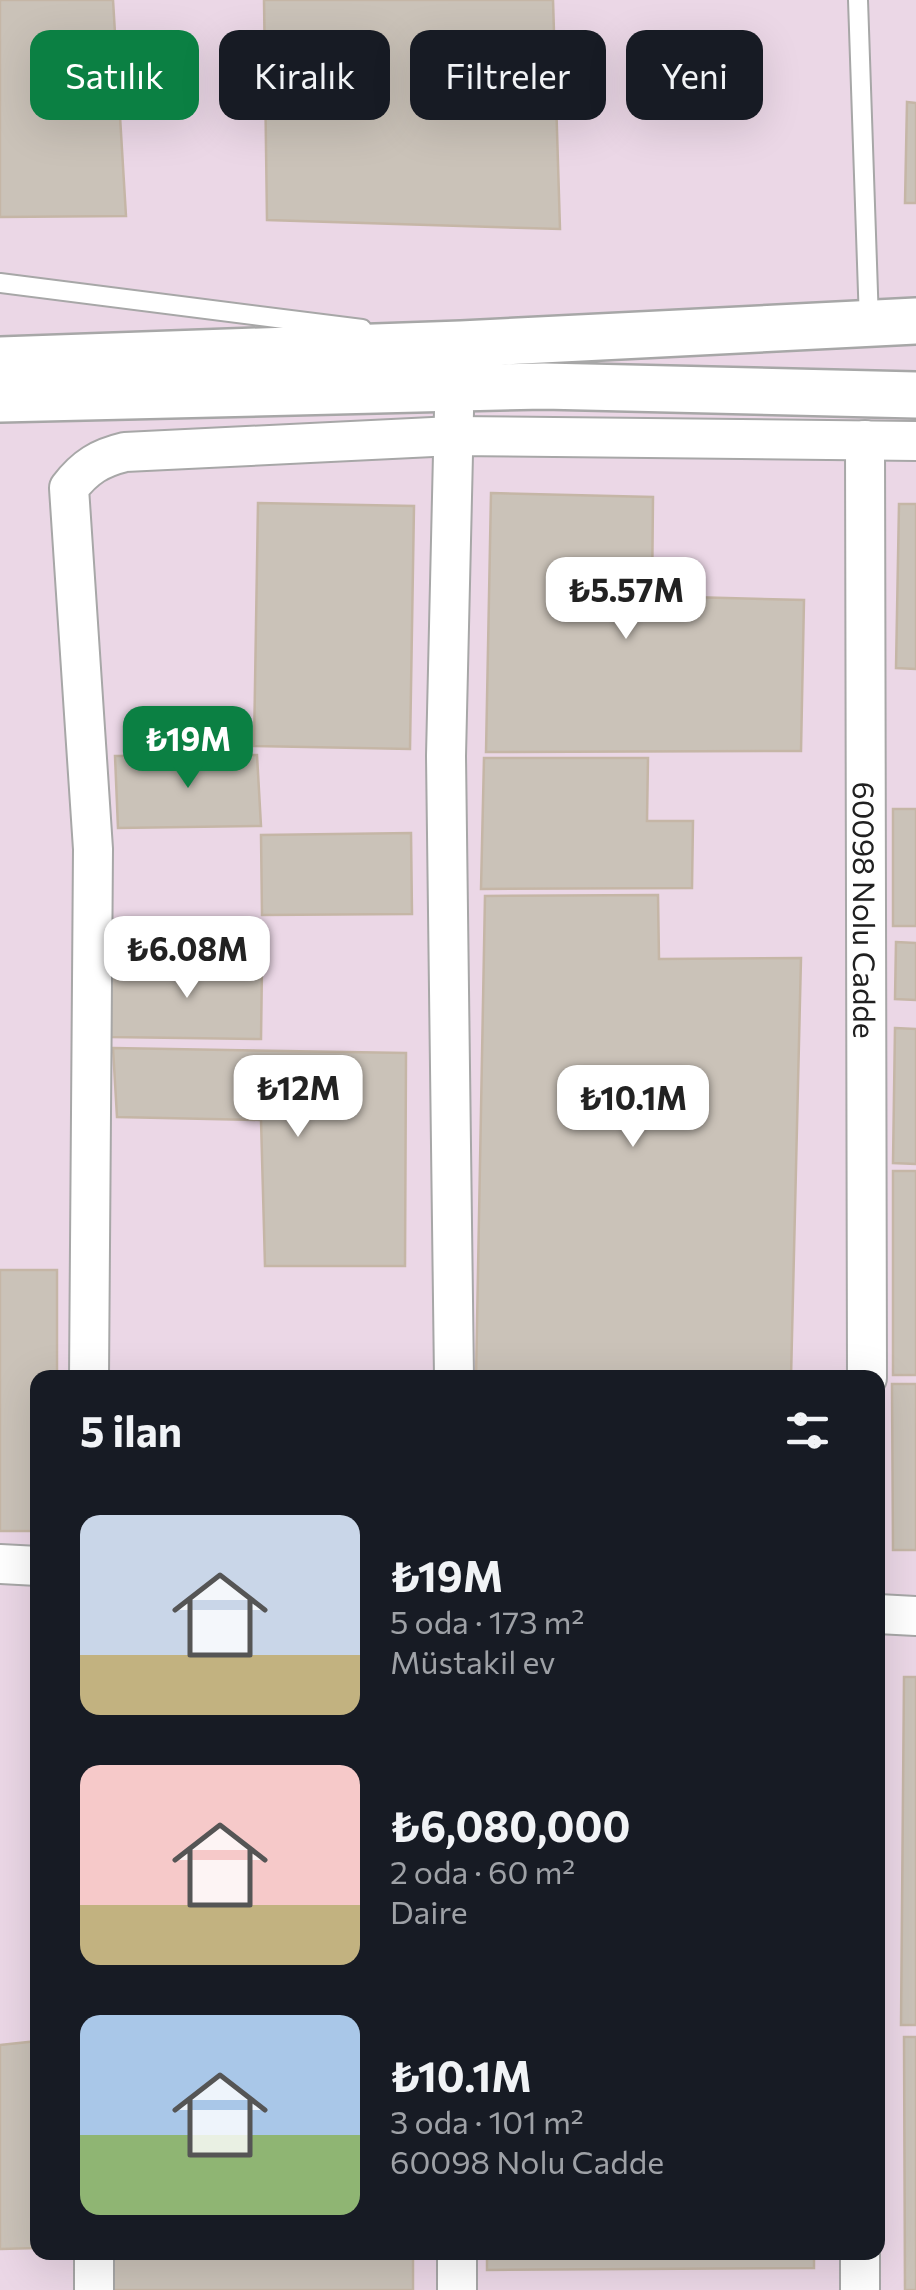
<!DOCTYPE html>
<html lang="tr">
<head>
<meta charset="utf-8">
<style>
	body { margin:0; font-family:Commissioner,sans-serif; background:#242831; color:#f1f3f6; height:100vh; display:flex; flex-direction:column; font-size:38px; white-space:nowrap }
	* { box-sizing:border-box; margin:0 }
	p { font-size:32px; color:#9ea1a6 }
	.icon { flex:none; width:55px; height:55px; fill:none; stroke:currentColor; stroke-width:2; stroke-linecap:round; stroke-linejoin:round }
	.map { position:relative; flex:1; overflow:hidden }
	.sheet { position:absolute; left:30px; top:1370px; width:855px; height:890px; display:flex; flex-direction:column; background:#171b24; border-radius:20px; box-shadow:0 10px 40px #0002 }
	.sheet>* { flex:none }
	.hud { position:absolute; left:30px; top:30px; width:858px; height:90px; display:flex; gap:20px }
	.price { position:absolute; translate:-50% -85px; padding:0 22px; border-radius:20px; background:#fff; color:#222; font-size:32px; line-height:65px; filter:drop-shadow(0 2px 5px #0008) }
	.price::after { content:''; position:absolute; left:50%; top:60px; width:30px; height:22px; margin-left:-15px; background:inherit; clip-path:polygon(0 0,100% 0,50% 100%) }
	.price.active { background:#0b8043; color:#fff }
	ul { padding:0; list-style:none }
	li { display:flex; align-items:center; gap:30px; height:250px; padding:0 50px }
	li span { display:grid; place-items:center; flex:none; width:280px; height:200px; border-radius:20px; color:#555 }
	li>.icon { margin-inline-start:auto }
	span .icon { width:120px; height:120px; fill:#fffc; stroke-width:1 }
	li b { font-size:42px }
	h2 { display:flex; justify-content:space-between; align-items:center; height:120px; padding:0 50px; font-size:42px }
	.tag { padding:0 35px; border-radius:20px; background:#171b24; box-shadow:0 10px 40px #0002; font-size:35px; line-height:90px }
	.tag.active { background:#0b8043; color:#fff }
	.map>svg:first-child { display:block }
	.industrial { fill:#ebd7e6; fill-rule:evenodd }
	.building { fill:#cac2b8; stroke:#c5b6a6; stroke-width:2.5 }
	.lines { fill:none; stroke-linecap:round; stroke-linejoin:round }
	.service-casing { stroke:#a7a7a7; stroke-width:22 }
	.minor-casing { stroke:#a7a7a7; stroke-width:42 }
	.tertiary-casing { stroke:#a7a7a7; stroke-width:50 }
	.service { stroke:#fff; stroke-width:18 }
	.minor { stroke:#fff; stroke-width:38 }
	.tertiary { stroke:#fff; stroke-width:45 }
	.labels { text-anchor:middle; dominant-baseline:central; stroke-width:10; stroke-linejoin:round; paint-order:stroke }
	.street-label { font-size:30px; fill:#202020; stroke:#fff }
</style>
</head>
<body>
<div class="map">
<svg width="916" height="2290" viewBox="0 0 916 2290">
	<rect width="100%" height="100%" fill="#f2efe6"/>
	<path class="industrial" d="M0 0H916V2290H0ZM38 1378H878V2252H38Z"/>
	<path class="building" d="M0 0H113L126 216 0 217Z
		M264 0H553L560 229 267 220Z
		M907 102 916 103V203H905Z
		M491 493 653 497 652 596 804 600 801 751 486 752Z
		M258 503 414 506 410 749 254 746Z
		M899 504H916V669L896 668Z
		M257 755 261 826 118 828 115 756Z
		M484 758H648L647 821H693L692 888 481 889Z
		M893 809H916V926H893Z
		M411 833 412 914 262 915 261 835Z
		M658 895 659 959 801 958 791 1378H476L485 896Z
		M896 942 916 943V1000L895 999Z
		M112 964 262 966 261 1039 111 1037Z
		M895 1028 916 1029V1164L893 1163Z
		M113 1048 406 1053 405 1266H265L261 1120 117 1117Z
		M893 1171H916V1375H893Z
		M0 1270H57V1378H38V1531H0Z
		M892 1384H916V1550H893Z
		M904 1677H916V2025H901Z
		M904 2037H916V2290H905Z
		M38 2041V2248L0 2249V2045Z
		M108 2252H413V2290H108Z
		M487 2252H814V2268L487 2270Z"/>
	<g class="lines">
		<g class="service-casing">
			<path id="service" d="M858 0 869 322
				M0 283 362 329"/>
		</g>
		<g class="minor-casing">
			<g id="minor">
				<path d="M454 411 446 756 454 1378"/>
				<path id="s1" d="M865 440 867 1378"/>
				<path d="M89 1378 93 849 69 488C85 467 100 458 125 452L453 436 916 441"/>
				<path d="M0 1564 38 1566"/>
				<path d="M878 1614 916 1616"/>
				<path d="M94 2252V2290"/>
				<path d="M457 2290V2252"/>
				<path d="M860 2290V2252"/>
			</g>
		</g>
		<g class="tertiary-casing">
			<path id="tertiary" d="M0 360 461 344 916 321
				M0 399 544 386 916 395"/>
		</g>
		<use href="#service" class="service"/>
		<use href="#minor" class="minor"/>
		<use href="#tertiary" class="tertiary"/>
	</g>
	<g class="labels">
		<g class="street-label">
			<text stroke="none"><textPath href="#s1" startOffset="470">60098 Nolu Cadde</textPath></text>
		</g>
	</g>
</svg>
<b class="price" style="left:626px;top:642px">₺5.57M</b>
<b class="price active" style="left:188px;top:791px">₺19M</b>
<b class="price" style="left:187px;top:1001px">₺6.08M</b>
<b class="price" style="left:298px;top:1140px">₺12M</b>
<b class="price" style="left:633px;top:1150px">₺10.1M</b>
<div class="hud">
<a class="tag active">Satılık</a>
<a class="tag">Kiralık</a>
<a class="tag">Filtreler</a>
<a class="tag">Yeni</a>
</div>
<section class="sheet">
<h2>5 ilan<svg class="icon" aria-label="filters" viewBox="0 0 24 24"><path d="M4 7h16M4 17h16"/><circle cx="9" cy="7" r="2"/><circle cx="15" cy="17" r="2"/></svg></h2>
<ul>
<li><span style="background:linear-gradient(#c9d6e8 70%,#c2b280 0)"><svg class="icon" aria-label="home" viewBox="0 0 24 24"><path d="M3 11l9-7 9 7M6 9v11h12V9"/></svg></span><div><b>₺19M</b><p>5 oda · 173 m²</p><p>Müstakil ev</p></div></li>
<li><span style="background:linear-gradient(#f6c9c9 70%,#c2b280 0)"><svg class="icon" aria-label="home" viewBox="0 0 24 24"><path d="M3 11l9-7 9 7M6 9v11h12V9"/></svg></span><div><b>₺6,080,000</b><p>2 oda · 60 m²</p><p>Daire</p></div></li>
<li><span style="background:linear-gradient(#a9c7e8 60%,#8fb573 0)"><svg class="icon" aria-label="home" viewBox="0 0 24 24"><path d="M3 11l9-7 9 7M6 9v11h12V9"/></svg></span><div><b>₺10.1M</b><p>3 oda · 101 m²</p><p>60098 Nolu Cadde</p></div></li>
</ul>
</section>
</div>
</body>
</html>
